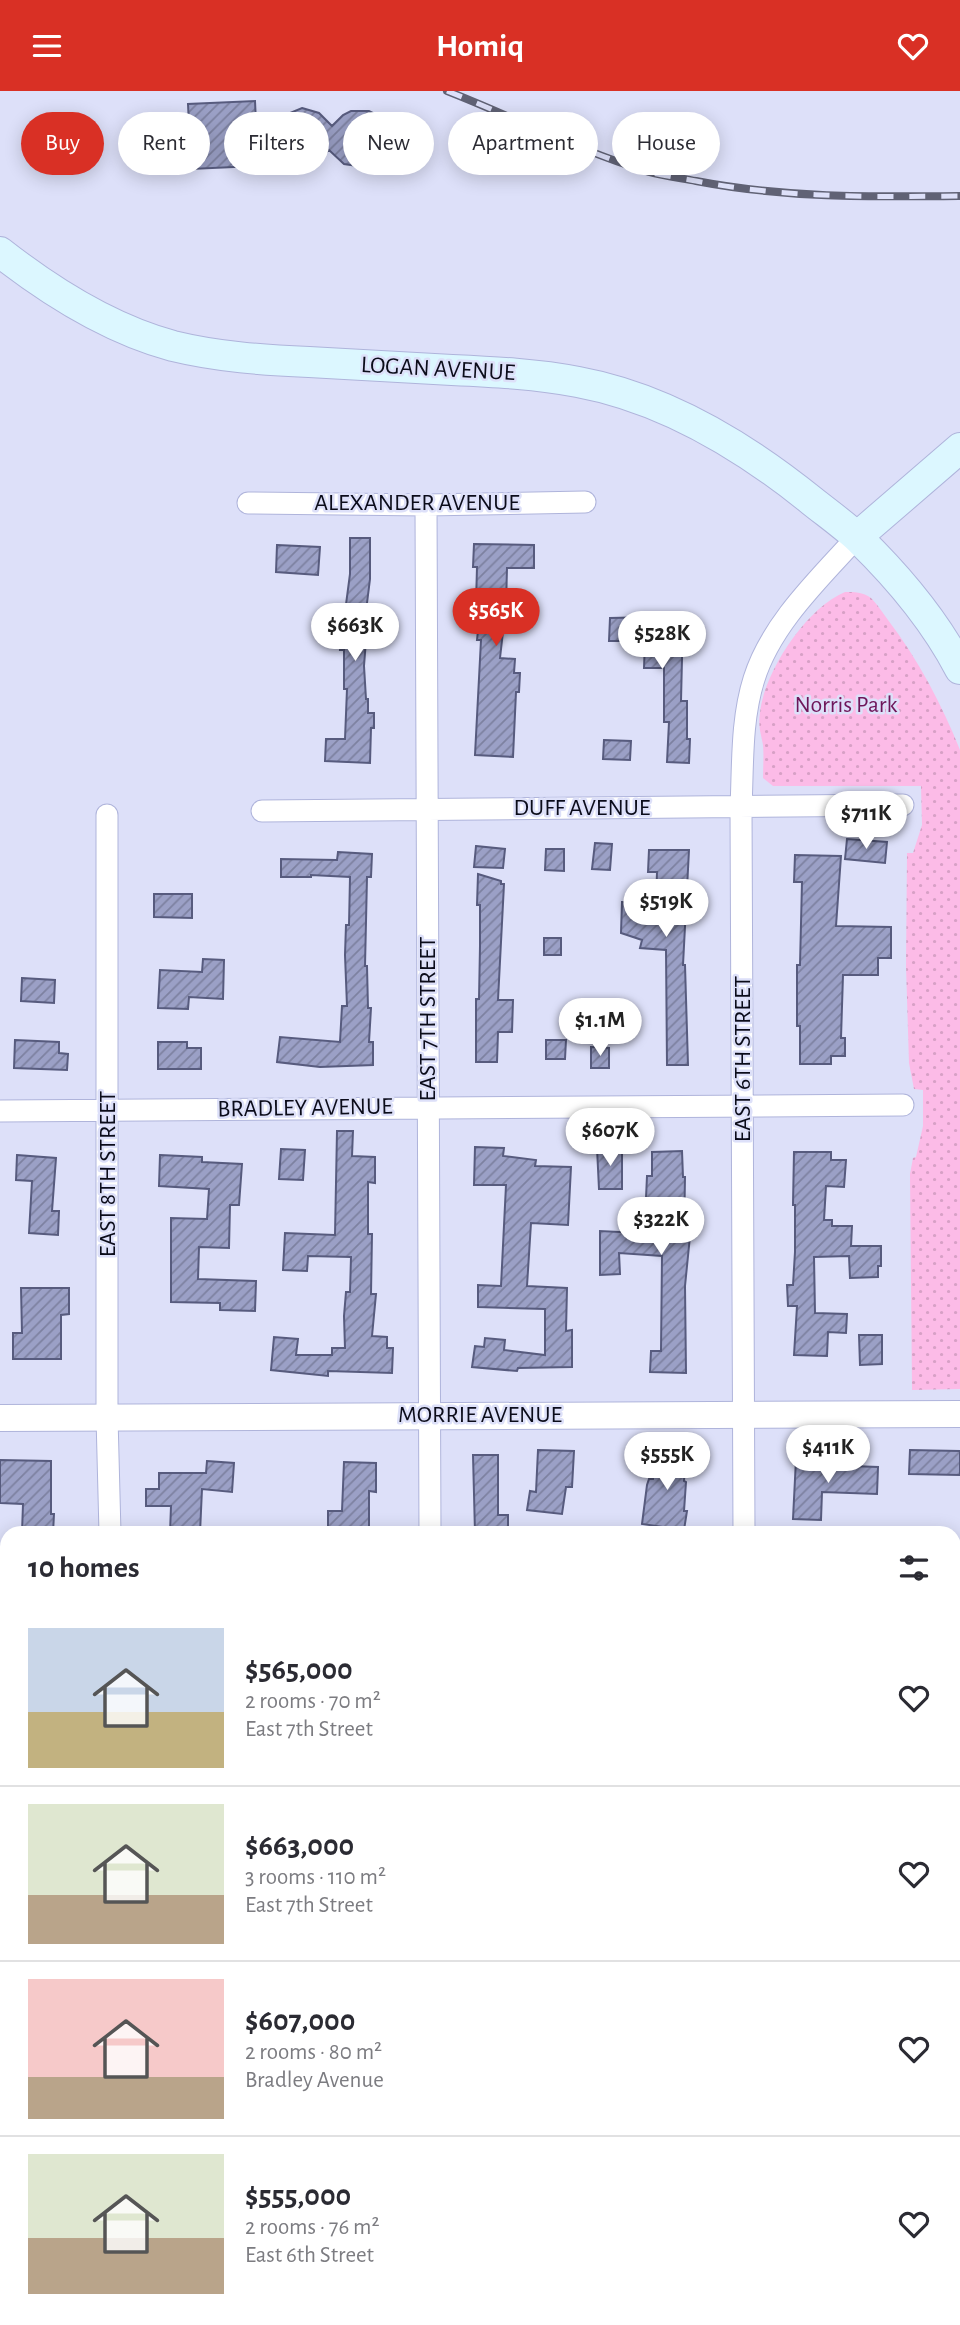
<!DOCTYPE html>
<html lang="en">
<head>
<meta charset="utf-8">
<style>
	body { margin:0; font-family:"Alegreya Sans",sans-serif; background:#f7f7f7; color:#2b2b33; height:100vh; display:flex; flex-direction:column; font-size:26px; white-space:nowrap }
	* { box-sizing:border-box; margin:0 }
	p { font-size:23px; color:#7c7c81 }
	.icon { flex:none; width:38px; height:38px; fill:none; stroke:currentColor; stroke-width:2; stroke-linecap:round; stroke-linejoin:round }
	.map { position:relative; flex:1; overflow:hidden }
	.drawer { position:absolute; left:0px; top:1435px; width:961px; height:800px; display:flex; flex-direction:column; background:#fff; border-radius:21px 21px 0 0; box-shadow:0 4px 18px #0003 }
	.drawer>* { flex:none }
	.top-card { position:absolute; left:21px; top:21px; width:919px; height:63px; display:flex; gap:14px }
	.price { position:absolute; translate:-50% -60px; padding:0 16px; border-radius:24px; background:#fff; color:#222; font-size:23px; line-height:46px; filter:drop-shadow(0 2px 4px #0008) }
	.price::after { content:''; position:absolute; left:50%; top:42px; width:21px; height:16px; margin-left:-10px; background:inherit; clip-path:polygon(0 0,100% 0,50% 100%) }
	.price.on { background:#d93025; color:#fff }
	ul { padding:0; list-style:none }
	li { display:flex; align-items:center; gap:21px; height:175px; padding:0 28px }
	li+li { border-top:2px solid #e1e1e2 }
	li span { display:grid; place-items:center; flex:none; width:196px; height:140px; border-radius:0px; color:#555 }
	li>.icon { margin-inline-start:auto }
	span .icon { width:84px; height:84px; fill:#fffc; stroke-width:1 }
	li b { font-size:30px }
	h2 { display:flex; justify-content:space-between; align-items:center; height:84px; padding:0 28px; font-size:30px }
	.pill { padding:0 24px; border-radius:32px; background:#fff; box-shadow:0 4px 18px #0003; font-size:24px; line-height:63px }
	.pill.on { background:#d93025; color:#fff }
	header { display:flex; justify-content:space-between; align-items:center; height:91px; padding:0 28px; background:#d93025; color:#fff; font-size:32px; font-weight:700 }
	.map>svg:first-child { display:block }
	.park { fill:url(#park-dots) }
	.building { fill:url(#building-hatch); stroke:#575b7e; stroke-width:2 }
	.lines { fill:none; stroke-linecap:round; stroke-linejoin:round }
	.minor-casing { stroke:#afb4db; stroke-width:23 }
	.tertiary-casing { stroke:#afb4db; stroke-width:28 }
	.secondary-casing { stroke:#afb4db; stroke-width:32 }
	.minor { stroke:#fff; stroke-width:21 }
	.tertiary { stroke:#fff; stroke-width:26 }
	.secondary { stroke:#dcf7ff; stroke-width:30 }
	.rail-casing { stroke:#606275; stroke-width:8 }
	.rail { stroke:#dde0f9; stroke-width:5; stroke-dasharray:16; stroke-linecap:butt }
	.labels { text-anchor:middle; dominant-baseline:central; stroke-width:5; stroke-linejoin:round; paint-order:stroke }
	.street-label { font-size:24px; fill:#0b0c1a; stroke:#dde0f9 }
	.park-label { font-size:24px; fill:#6e165a; stroke:#dde0f9 }
</style>
</head>
<body>
<header><svg class="icon" aria-label="menu" viewBox="0 0 24 24"><path d="M4 6h16M4 12h16M4 18h16"/></svg>Homiq<svg class="icon" aria-label="heart" viewBox="0 0 24 24"><path d="M12 20l-8-8c-3-5 5-10 8-4 3-6 11-1 8 4z"/></svg></header>
<div class="map">
<svg width="960" height="2234" viewBox="0 0 960 2234">
	<defs>
		<pattern id="park-dots" width="8" height="8" patternUnits="userSpaceOnUse" patternTransform="scale(1.75)"><rect width="8" height="8" fill="#fcbbe7"/><path d="M2 2h.1M6 6h.1" fill="none" stroke="#d7a0c6" stroke-width="1.8" stroke-linecap="round"/></pattern>
		<pattern id="building-hatch" width="6" height="6" patternUnits="userSpaceOnUse" patternTransform="scale(1.75)"><rect width="6" height="6" fill="#9ba0c6"/><path d="M-1 1l2-2M0 6l6-6M5 7l2-2" fill="none" stroke="#7d81a0"/></pattern>
	</defs>
	<rect width="100%" height="100%" fill="#dde0f9"/>
	<path class="park" d="M845 501C854 501 863 501 871 507 877 513 883 522 888 529 918 568 942 614 960 659V1298L912 1299 910 1083 913 1067 916 1066 923 1035V999L914 998 909 972 906 875 907 762H913L922 734 921 695H773L763 687C763 677 764 665 763 654 761 642 758 637 760 622 764 581 806 517 845 501Z"/>
	<path class="building" d="M255 10 258 75 191 78 188 13Z
		M302 17 319 22 332 35 343 24 351 20H369L377 24 387 38V58L381 67 374 73 364 76 344 73 329 59 312 72 302 74 293 72 284 67 266 45 285 24Z
		M350 447H370V488L364 536H367L364 575 366 608H368V622H374V637H371L370 672 325 670 326 648H345L347 598H344V559H340L350 483Z
		M474 453 534 454V477H507L506 515 500 567 515 568 514 582H520L519 601H516L513 666 475 664 481 549H477L481 512H476L477 476H473Z
		M277 454 320 456 318 484 276 481Z
		M655 526H683L681 610H687V648H690L689 672 667 671 669 631H664V577H644L645 550H609L610 527Z
		M604 649 631 650 630 669 603 668Z
		M847 748 887 751 885 772 845 768Z
		M595 752 612 753 610 779 592 778Z
		M476 755 505 758 503 777 474 776Z
		M546 758H564V780L545 779Z
		M649 759H689L683 874H685L688 974H667L666 859 640 857 642 849 621 842 622 811 656 812 657 781H648Z
		M338 761 372 763 371 786H367L365 875H367L368 917H371L369 951H373V974L320 976 277 971 280 946 340 951 342 915H347L345 864 346 834H349L350 786 311 784V786H281V768L337 769Z
		M795 764 841 765 836 835 891 836V867H878V884H843L841 947H845V965H831V973H800V935H797V874H800L802 791H794Z
		M478 783 501 790V793H504L498 909H513L512 941H498L497 971H476V908H479L480 855V814H477Z
		M154 803H192V827L154 826Z
		M544 847H561V864H544Z
		M203 868 224 869 223 908 189 906 188 918 158 917 160 879 202 881Z
		M22 887 55 889 54 912 21 910Z
		M15 949 59 951V962L68 963 67 979 14 977Z
		M546 949H566L565 968H546Z
		M158 951H187V957H201V978H158Z
		M591 956 609 957V977H591Z
		M337 1040H353L352 1065 375 1066V1092L368 1091V1143H372L371 1203H376L372 1245 387 1246V1257H393L392 1282 328 1280V1285L271 1279 274 1246 298 1248 296 1264H332V1257H345L344 1225 346 1201H350L351 1166 308 1165 307 1180 283 1179 285 1142 335 1144Z
		M475 1056 504 1057 503 1065 536 1069 535 1075 571 1076 568 1134 531 1132 527 1195 567 1197 566 1240 572 1239V1276L518 1277 517 1280 472 1276 475 1255 484 1256 485 1247 505 1249 504 1259 545 1264V1218L478 1216V1194L501 1195 506 1094H474Z
		M597 1057H622V1098H599Z
		M281 1058 305 1059 303 1089 279 1088Z
		M682 1060 683 1086H685L684 1144 690 1145 685 1195 686 1282 650 1281 651 1260H661L662 1165 619 1162 620 1183 600 1184V1140L660 1143 661 1107H646L647 1085H652V1061Z
		M794 1061H831V1069H846L844 1096 826 1095 824 1129H832V1135H852L851 1155H881V1175H878V1186L850 1187 849 1165 814 1166 815 1222 847 1223 846 1242 828 1241 827 1265 794 1264 797 1215H788L787 1194H793L795 1161V1114H793Z
		M17 1064 56 1067 52 1120H59L58 1144 29 1142 32 1090 16 1089Z
		M160 1064 202 1066V1071L242 1073 239 1114H230L229 1157 199 1156 198 1188 256 1190 255 1220 220 1219V1212L171 1211V1127L207 1128 209 1098 159 1095Z
		M21 1197H69V1223L61 1224V1268H13V1242H22Z
		M859 1244H882V1273L860 1274Z
		M538 1359 574 1360 572 1396H566L562 1423 527 1419 530 1400 536 1401Z
		M910 1359 960 1360V1384L909 1383Z
		M655 1360 686 1362 684 1390 686 1391 684 1420H687L684 1439 642 1433 647 1394 649 1388H653Z
		M473 1364H498V1424H508V1442H475Z
		M796 1368 824 1369V1374L878 1376 877 1403 822 1401 821 1429 793 1428Z
		M0 1369 51 1370V1423H54L53 1442H22L23 1413 0 1412Z
		M207 1370 234 1372 232 1401 202 1398 200 1442H170L171 1415H146V1398H159V1382H206Z
		M344 1371 376 1372V1401L369 1400V1442H328V1420H342Z"/>
	<g class="lines">
		<g class="minor-casing">
			<path id="minor" d="M248 412 426 414 585 411
				M426 414 430 1442
				M262 720 903 714
				M107 724V1326L110 1442
				M0 1020 903 1014
				M744 1442 741 716C743 674 741 629 754 588 771 533 819 488 857 446
				M954 1625H960
				M0 1629H7
				M954 1924H960
				M0 1928H7
				M0 2232 960 2228"/>
		</g>
		<g class="tertiary-casing">
			<path id="tertiary" d="M0 1327 960 1323"/>
		</g>
		<g class="secondary-casing">
			<path id="secondary" d="M0 161C51 201 110 238 173 255 218 266 264 269 309 271 357 274 405 276 452 279 495 281 537 283 578 291 665 307 744 355 812 410 827 422 844 434 859 448 897 485 935 530 960 578
				M857 446 960 357"/>
		</g>
		<use href="#minor" class="minor"/>
		<use href="#tertiary" class="tertiary"/>
		<use href="#secondary" class="secondary"/>
		<g class="rail-casing">
			<path id="rail" d="M447 0C514 26 579 60 649 81 664 85 680 87 696 90 785 107 869 106 960 105"/>
		</g>
		<use href="#rail" class="rail"/>
	</g>
	<g class="labels">
		<g class="street-label">
			<text transform="translate(438 278) rotate(3)">LOGAN AVENUE</text>
			<text x="417" y="412">ALEXANDER AVENUE</text>
			<text x="582" y="717">DUFF AVENUE</text>
			<text transform="translate(428 928) rotate(-90)">EAST 7TH STREET</text>
			<text transform="translate(743 968) rotate(-90)">EAST 6TH STREET</text>
			<text transform="translate(305 1017) rotate(-1)">BRADLEY AVENUE</text>
			<text transform="translate(108 1083) rotate(-90)">EAST 8TH STREET</text>
			<text x="480" y="1324">MORRIE AVENUE</text>
		</g>
		<g class="park-label">
			<text x="846" y="614">Norris Park</text>
		</g>
	</g>
</svg>
<b class="price on" style="left:496px;top:557px">$565K</b>
<b class="price" style="left:355px;top:572px">$663K</b>
<b class="price" style="left:662px;top:580px">$528K</b>
<b class="price" style="left:866px;top:760px">$711K</b>
<b class="price" style="left:666px;top:848px">$519K</b>
<b class="price" style="left:600px;top:967px">$1.1M</b>
<b class="price" style="left:610px;top:1077px">$607K</b>
<b class="price" style="left:661px;top:1166px">$322K</b>
<b class="price" style="left:828px;top:1394px">$411K</b>
<b class="price" style="left:667px;top:1401px">$555K</b>
<div class="top-card">
<a class="pill on">Buy</a>
<a class="pill">Rent</a>
<a class="pill">Filters</a>
<a class="pill">New</a>
<a class="pill">Apartment</a>
<a class="pill">House</a>
</div>
<section class="drawer">
<h2>10 homes<svg class="icon" aria-label="filters" viewBox="0 0 24 24"><path d="M4 7h16M4 17h16"/><circle cx="9" cy="7" r="2"/><circle cx="15" cy="17" r="2"/></svg></h2>
<ul>
<li><span style="background:linear-gradient(#c9d6e8 60%,#c2b280 0)"><svg class="icon" aria-label="home" viewBox="0 0 24 24"><path d="M3 11l9-7 9 7M6 9v11h12V9"/></svg></span><div><b>$565,000</b><p>2 rooms · 70 m²</p><p>East 7th Street</p></div><svg class="icon" aria-label="heart" viewBox="0 0 24 24"><path d="M12 20l-8-8c-3-5 5-10 8-4 3-6 11-1 8 4z"/></svg></li>
<li><span style="background:linear-gradient(#dfe7d0 65%,#b9a48a 0)"><svg class="icon" aria-label="home" viewBox="0 0 24 24"><path d="M3 11l9-7 9 7M6 9v11h12V9"/></svg></span><div><b>$663,000</b><p>3 rooms · 110 m²</p><p>East 7th Street</p></div><svg class="icon" aria-label="heart" viewBox="0 0 24 24"><path d="M12 20l-8-8c-3-5 5-10 8-4 3-6 11-1 8 4z"/></svg></li>
<li><span style="background:linear-gradient(#f6c9c9 70%,#b9a48a 0)"><svg class="icon" aria-label="home" viewBox="0 0 24 24"><path d="M3 11l9-7 9 7M6 9v11h12V9"/></svg></span><div><b>$607,000</b><p>2 rooms · 80 m²</p><p>Bradley Avenue</p></div><svg class="icon" aria-label="heart" viewBox="0 0 24 24"><path d="M12 20l-8-8c-3-5 5-10 8-4 3-6 11-1 8 4z"/></svg></li>
<li><span style="background:linear-gradient(#dfe7d0 60%,#b9a48a 0)"><svg class="icon" aria-label="home" viewBox="0 0 24 24"><path d="M3 11l9-7 9 7M6 9v11h12V9"/></svg></span><div><b>$555,000</b><p>2 rooms · 76 m²</p><p>East 6th Street</p></div><svg class="icon" aria-label="heart" viewBox="0 0 24 24"><path d="M12 20l-8-8c-3-5 5-10 8-4 3-6 11-1 8 4z"/></svg></li>
</ul>
</section>
</div>
</body>
</html>
